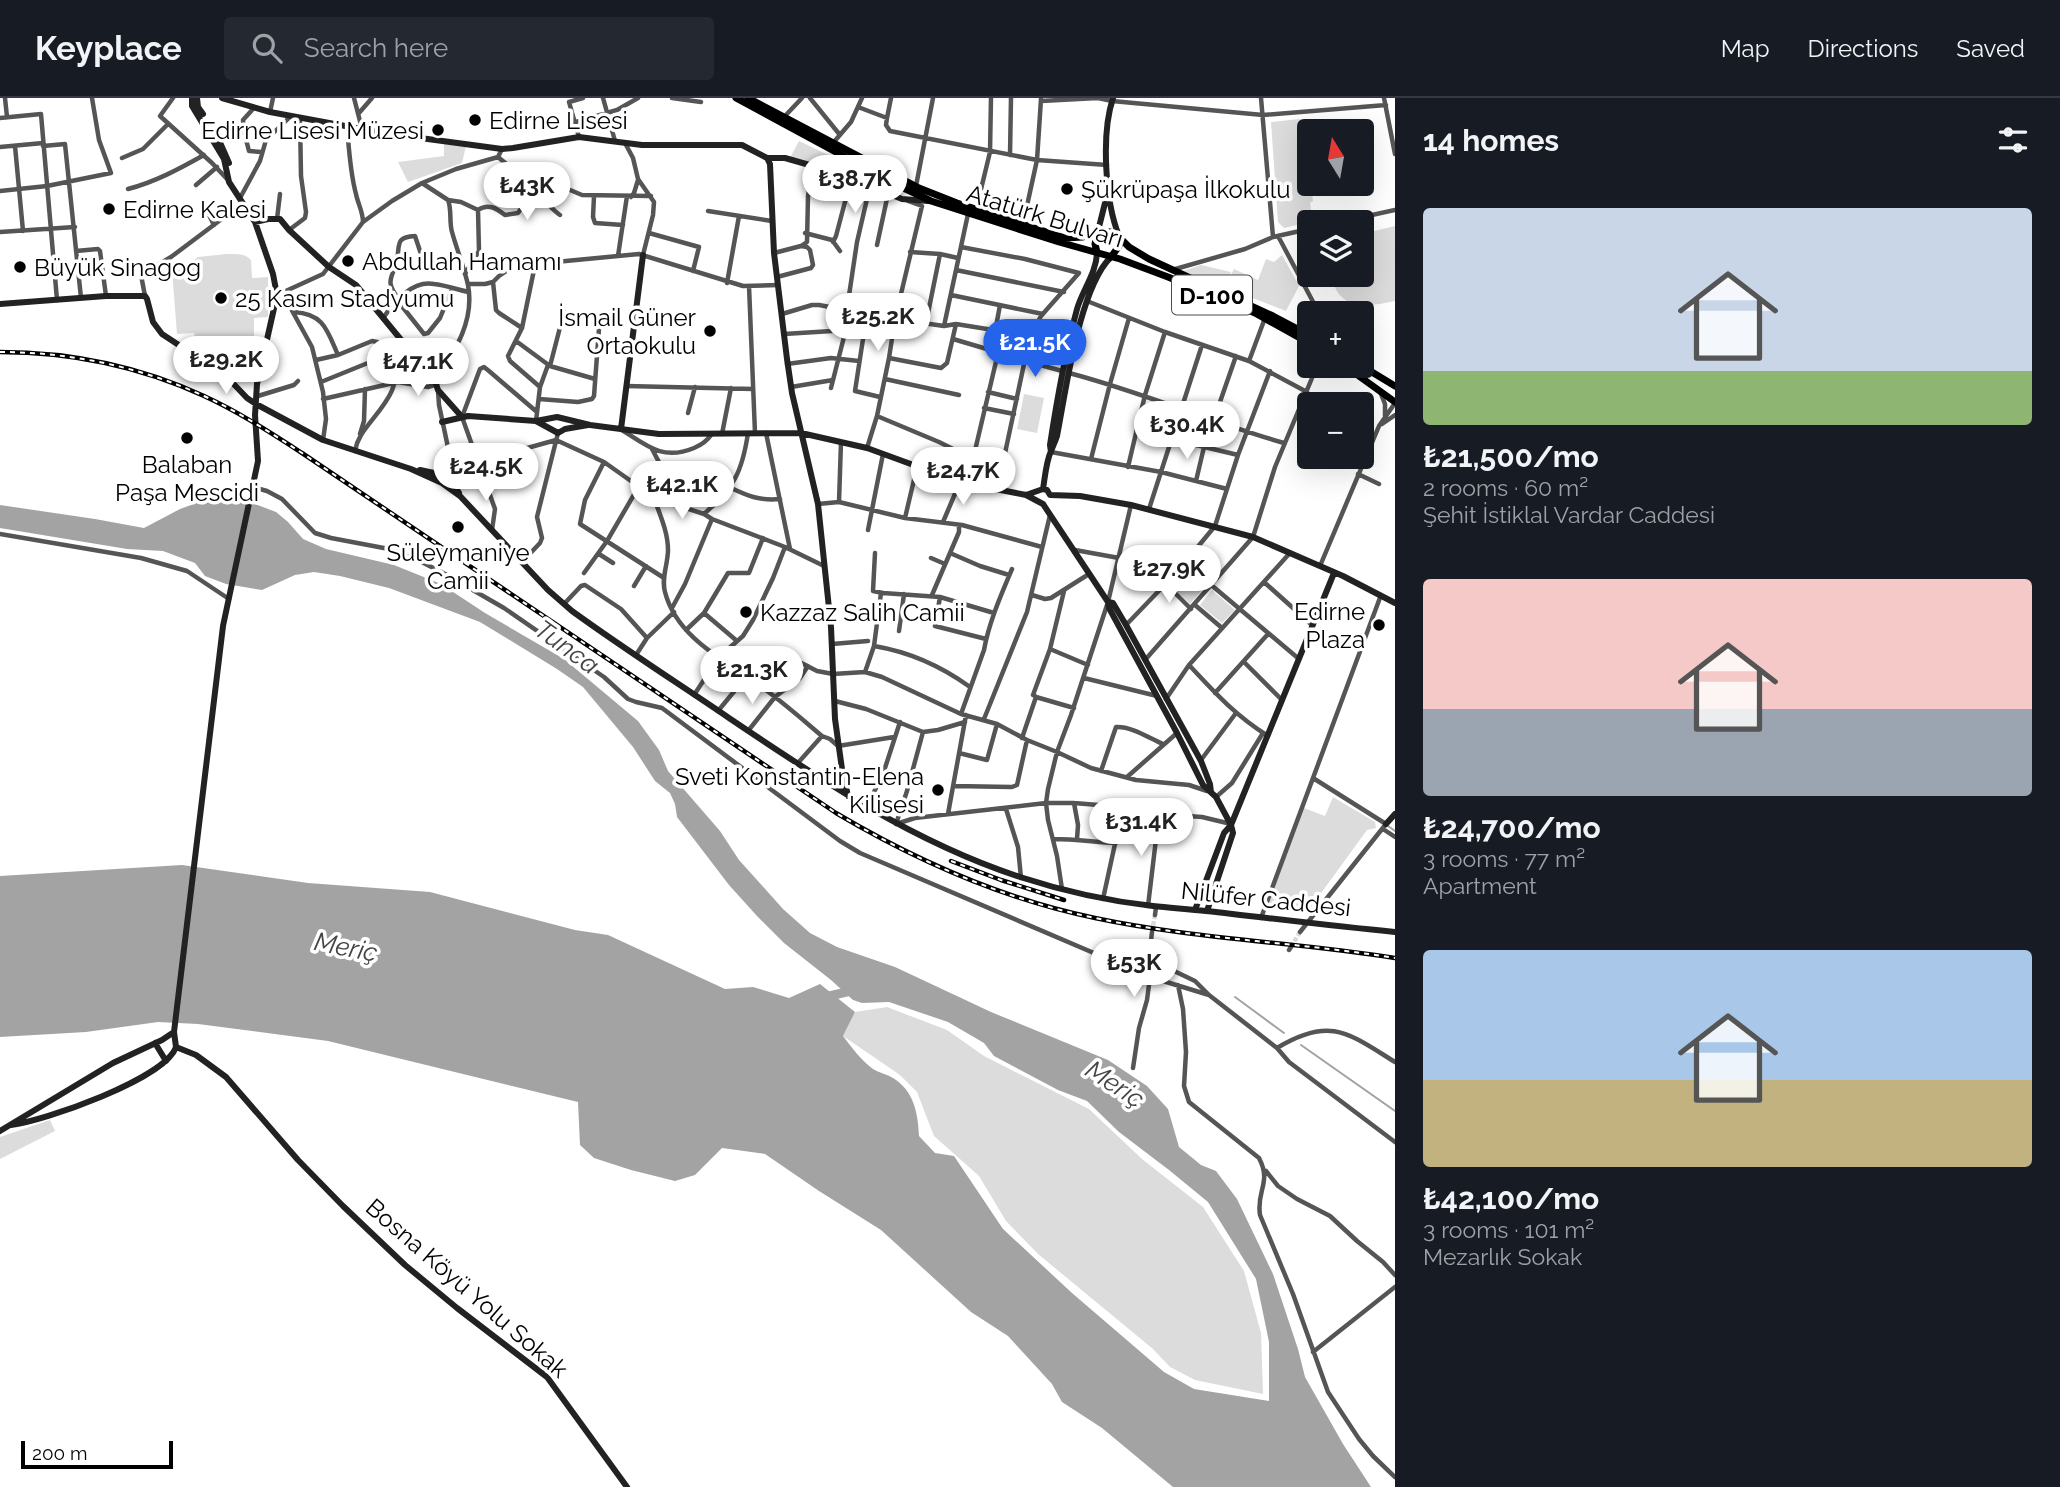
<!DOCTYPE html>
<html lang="en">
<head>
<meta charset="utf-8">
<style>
	body { margin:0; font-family:Raleway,sans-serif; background:#242831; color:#f1f3f6; height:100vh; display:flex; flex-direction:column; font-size:26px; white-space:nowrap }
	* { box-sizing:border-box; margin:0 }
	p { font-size:23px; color:#9ea1a6 }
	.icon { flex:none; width:38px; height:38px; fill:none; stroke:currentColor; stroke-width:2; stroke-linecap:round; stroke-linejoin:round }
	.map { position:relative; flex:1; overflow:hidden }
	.details { display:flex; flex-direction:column; background:#171b24; width:665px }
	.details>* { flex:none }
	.needle { width:46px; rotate:349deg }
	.buttons { position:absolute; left:1297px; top:21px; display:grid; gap:14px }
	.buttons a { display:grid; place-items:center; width:77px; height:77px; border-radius:7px; background:#171b24; box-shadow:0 7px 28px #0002; font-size:35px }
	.scale { position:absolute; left:21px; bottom:18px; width:152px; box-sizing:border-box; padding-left:7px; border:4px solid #000; border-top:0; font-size:19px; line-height:24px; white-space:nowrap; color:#000; -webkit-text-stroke:5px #fff; paint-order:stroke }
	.price { position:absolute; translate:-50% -60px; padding:0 16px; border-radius:24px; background:#fff; color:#222; font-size:23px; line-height:46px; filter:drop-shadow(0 2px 4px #0008) }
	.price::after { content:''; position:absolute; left:50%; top:42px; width:21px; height:16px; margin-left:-10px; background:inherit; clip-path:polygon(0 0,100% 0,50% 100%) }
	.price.on { background:#2563eb; color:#fff }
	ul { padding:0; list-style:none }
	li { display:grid; align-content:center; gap:14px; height:371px; padding:0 28px }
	li span { display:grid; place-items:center; height:217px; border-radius:7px; color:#555 }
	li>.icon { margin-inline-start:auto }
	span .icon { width:126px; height:126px; fill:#fffc; stroke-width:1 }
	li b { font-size:30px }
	h2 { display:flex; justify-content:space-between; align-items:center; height:84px; padding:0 28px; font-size:30px }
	header { display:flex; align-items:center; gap:42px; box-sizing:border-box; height:98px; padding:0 35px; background:#171b24; border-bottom:2px solid #363941 }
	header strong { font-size:33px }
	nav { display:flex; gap:38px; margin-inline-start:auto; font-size:24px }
	.search { width:490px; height:63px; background:#242831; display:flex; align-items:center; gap:18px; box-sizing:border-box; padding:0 24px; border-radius:7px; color:#9ea1a6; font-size:26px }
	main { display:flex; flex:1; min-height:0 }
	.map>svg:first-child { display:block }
	.green { fill:#dcdcdc }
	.water { fill:#a3a3a3 }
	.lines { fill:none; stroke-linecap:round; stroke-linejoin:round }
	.stream { stroke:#a3a3a3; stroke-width:2 }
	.river { stroke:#a3a3a3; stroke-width:9 }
	.street-tunnel { stroke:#d9d9d9; stroke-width:4.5; stroke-dasharray:4.5 2; stroke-linecap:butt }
	.street { stroke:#555; stroke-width:4.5 }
	.secondary { stroke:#222; stroke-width:6 }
	.primary { stroke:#000; stroke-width:7 }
	.rail-casing { stroke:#000; stroke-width:4.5 }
	.rail { stroke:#fff; stroke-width:2; stroke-dasharray:5; stroke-linecap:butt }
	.poi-dot { fill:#000; stroke:#fff; stroke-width:2.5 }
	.labels { text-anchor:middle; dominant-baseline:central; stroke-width:7; stroke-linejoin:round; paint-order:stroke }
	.shield { fill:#fff; stroke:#4c4c4c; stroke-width:2 }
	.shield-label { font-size:23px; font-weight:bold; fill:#000 }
	.poi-label { font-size:24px; fill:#000; stroke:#fff; text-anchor:start }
	.street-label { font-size:24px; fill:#000; stroke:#fff }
	.water-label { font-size:26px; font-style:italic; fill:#444; stroke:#fff }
</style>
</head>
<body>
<header>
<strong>Keyplace</strong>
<div class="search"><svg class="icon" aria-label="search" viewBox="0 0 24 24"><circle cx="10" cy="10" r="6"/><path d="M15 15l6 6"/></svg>Search here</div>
<nav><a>Map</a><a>Directions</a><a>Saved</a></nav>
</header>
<main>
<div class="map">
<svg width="1395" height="1389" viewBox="0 0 1395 1389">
	<rect width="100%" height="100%" fill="#fff"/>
	<path class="green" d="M1300 21 1309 86H1311L1313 103 1310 105 1313 123 1284 130 1278 124 1271 24Z
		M799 43 893 88 891 91 887 92 790 60Z
		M444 45 466 48 462 65 408 84 398 64 444 58Z
		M1395 128V203C1366 209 1339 214 1331 177H1362V136Z
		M227 156C236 156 244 155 251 162L252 180 268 179V219L254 220V240L251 244 223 248H199L196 244 194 235 177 236 172 172 190 171 191 164 198 159Z
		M1282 157 1299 188 1286 213 1183 173 1201 167 1231 174 1227 184 1234 171 1258 182 1266 161 1274 164Z
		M1024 296 1044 300 1037 335 1017 331Z
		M1186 469 1206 487 1190 506 1170 486Z
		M1212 492 1235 512 1222 525 1200 507Z
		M1333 699 1375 724 1376 730 1367 732 1311 809 1299 815 1272 811 1269 804 1304 710 1325 718Z
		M887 909 947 932 984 958 1089 1011 1142 1061 1203 1109 1244 1173 1261 1235 1263 1296 1195 1282 1170 1269 1153 1251 1038 1156 1006 1123 979 1078 934 1038 917 994 900 977 843 938 855 914Z
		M50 1022 55 1033 0 1061V1039Z"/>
	<path class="water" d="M216 398 255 406 276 414 288 424 303 441 326 451 394 467 441 486 485 515 564 561 638 623 659 652 668 673 720 733 739 762 783 811 810 835 837 849 895 869 991 914 1108 962 1147 988 1168 1011 1179 1049 1201 1067 1216 1073 1237 1101 1273 1176 1298 1251 1305 1279 1343 1346 1371 1389H1173L1102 1330 1062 1304 1052 1286 1008 1238 971 1214 881 1132 819 1093 765 1056 722 1050 695 1077 675 1083 631 1072 594 1060 580 1047 578 1004 328 943 198 926 158 924 86 934 0 939V778L182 767 308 785 430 794 575 832 608 837 725 891 753 889 789 900 820 886 855 914 843 938C852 950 861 962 873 971 879 975 887 976 893 980 914 993 918 1015 919 1038L935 1055 954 1058 1003 1131 1072 1195 1164 1274 1194 1291 1269 1303V1244L1256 1181 1208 1104 1169 1072 1119 1034 1087 1003 1058 992 994 958 984 945 948 924 889 904 862 905 853 902 831 882 784 845 757 818 729 787 677 719 675 706 670 695 655 683 633 649 583 589 557 571 480 524 389 490 340 478 314 474 295 477 262 492 226 486 205 478 195 465 163 453 127 451 0 430V407L95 421 144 430 180 411Z"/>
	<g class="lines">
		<path class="stream" d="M1388 728 1395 733
			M1235 899 1284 935
			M1301 947 1395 1013"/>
		<path class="river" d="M825 899 855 892"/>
		<path class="street-tunnel" d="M1152 834 1155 817
			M1291 849 1300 834"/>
		<path class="street" d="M5 0 7 19
			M173 0 160 18 212 65 227 81
			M354 0 362 31
			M603 0 615 43
			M672 0 701 4
			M810 0 840 37
			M1261 0 1273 139
			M1384 0 1395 56
			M1041 3 1098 0 1112 3 1263 17 1386 7
			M858 9 887 20 891 0
			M253 11 243 22 244 34 249 53 262 54
			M270 14 273 0
			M359 15 372 0
			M785 18 802 0
			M0 20 41 16 57 202
			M887 20 886 27 890 33 1037 62 1107 67
			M576 24 617 12 638 0
			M347 28C349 51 350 74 356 96 358 106 363 114 363 124
			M579 39 569 4 583 0
			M625 45 633 60 638 81 654 104 653 117 643 157
			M833 45 851 24 862 0
			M15 48 23 133
			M43 48 65 46 81 200
			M0 49 43 45
			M1010 57 1011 0
			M498 59 522 79 563 89 582 97 651 98
			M122 60 143 51 168 26
			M422 85 448 102
			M196 87 217 69
			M916 88 933 0
			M128 91C155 84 179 71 204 57
			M530 92C544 98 548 109 560 117
			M0 93 47 88 111 75 99 42 92 0
			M594 98 593 119 595 125 623 127
			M631 99 634 95 638 82
			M240 100 260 63 266 42 291 18
			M448 102 461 104 478 112
			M203 105 214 127
			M478 112C488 105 496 110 505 117L518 115C526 104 531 96 530 82
			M976 112 990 54 991 0
			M708 113 772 123
			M277 121 280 96
			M1340 124 1395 112
			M1023 126 1037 62 1041 1
			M289 132 305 120 306 114 301 78 300 20
			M0 134 75 129
			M649 135 699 149 693 173
			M805 135 832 142 840 153
			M1278 138 1319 215
			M833 144 836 138 851 81
			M877 147 888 96
			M961 149 1025 161 1079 175 1041 218 1030 238 1001 374 1000 392
			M76 153 98 151 100 153 106 198
			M910 154 940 156 958 160
			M774 155 801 148 807 144 808 98 813 68
			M618 158 627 98
			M535 167 522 230 508 258 510 263 540 289
			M956 172 1064 194
			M1172 172 1245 151 1273 139 1309 131
			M465 176 479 153 478 112
			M777 179 811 170 813 167 810 152 807 149 801 148
			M493 184 496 212 499 215 522 230
			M727 185 739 118
			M468 186H485L493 184 499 178 511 170 524 167 639 156 743 188 778 187
			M749 188 755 335
			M277 197 323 176 363 124 392 103 422 85 456 71 498 59 502 51
			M951 197 1043 216
			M145 198 141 177 171 159 243 105
			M398 200C384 182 393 180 397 162 400 147 395 139 415 138L426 171
			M276 202 290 209 312 249 323 294 326 321 323 342
			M397 202 424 236 428 235 440 220 452 191
			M1087 203 1165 234 1249 263 1307 294
			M847 211 857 144 870 88
			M294 214C324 216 327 232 338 257
			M867 215 855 293 880 299
			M782 216 812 207H819L895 221 944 228 956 226 1030 238
			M384 219C394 203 413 182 434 186 446 187 457 192 469 194
			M926 225 940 156
			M944 228 968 116
			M995 234 1000 207
			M784 236 832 233 847 230 850 211
			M953 241 997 254
			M516 243 550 268 595 281
			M889 260 895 221 922 108 908 103
			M316 262 338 257 372 243 377 244C381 251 385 257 390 263 408 289 373 317 361 337 358 342 356 347 355 353
			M1026 263 1062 273
			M1249 263 1265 220
			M787 266 831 260 859 263
			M550 268 564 214
			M1069 275C1142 294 1211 324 1284 345
			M885 281 959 297
			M435 283C454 254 475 224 468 187 464 169 457 152 452 134 449 124 452 112 448 102
			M321 284 385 258
			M626 288 753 291
			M791 289 833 282
			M831 290 846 231
			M438 293 439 307 453 373
			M988 294 1017 301
			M1381 296 1385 306V318
			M258 298 294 287 298 283
			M323 301 398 284 428 289 437 286
			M539 301 578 304 592 301 594 298 600 217
			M984 310 1014 316
			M688 315 695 289
			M877 318 939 344 973 361
			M536 323 540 289 548 267
			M1213 324 1236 258
			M1382 326 1395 317
			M622 332C647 348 663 363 694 350 701 347 707 343 711 337
			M766 335 790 451
			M360 336 364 323 365 291
			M722 336 731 290
			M1171 341 1238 357
			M867 350 877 318 889 260 941 270 947 265 956 226
			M652 351 661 368 670 375 674 382 676 390 674 407
			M1051 354 1161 374 1227 391
			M1091 361 1110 286 1129 220
			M604 364 585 402 580 426 664 480
			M1128 369 1145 297 1165 234
			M710 373 702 389 705 400 713 408
			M1001 374 973 361 1003 234
			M1358 376 1379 386
			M448 378 477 364 556 342 604 364 655 400 704 416 712 421 785 449 824 468
			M1196 383 1204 349
			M253 389 267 393 282 401 315 435 331 440 389 451 414 460 445 476 504 510 604 579 628 601 636 604 662 610 840 743 860 755 1150 879 1209 897
			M731 390C748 398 760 403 780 401
			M654 400C660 417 668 434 668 452 668 466 661 480 665 494 677 541 728 564 763 590 784 605 803 622 822 638L830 641 838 648 894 639
			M839 404 841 344
			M818 406 839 404 905 420 962 427 1042 449
			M1149 411 1202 247
			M704 416C734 389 742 375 748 335
			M905 420 917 369
			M943 424 960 384
			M492 432 495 411 462 319 480 271 484 269 489 273 537 314
			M868 432 883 356
			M0 436 141 460 187 473 229 501
			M1075 452 1119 460
			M875 455 873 493 883 495 940 499 994 515
			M950 455 980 468 1009 477
			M599 456 613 465
			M931 460 945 466
			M522 464 540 445 542 440 537 419 558 335
			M1184 464 1299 561
			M1320 468 1379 328 1395 305
			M584 475 607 443 639 388
			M1264 484 1312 527
			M1165 485 1191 511
			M634 488 646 468
			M1064 493 1050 551 1088 567
			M932 497 959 434V427
			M1032 497 1045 501 1051 500 1089 476
			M940 499 935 528 986 541
			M564 506 581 488 585 487 621 511 647 540
			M1195 507 1222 530
			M672 510 685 486 712 421
			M704 515 737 543
			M1126 527 1177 474 1215 428 1238 357 1270 273
			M686 532 704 515 728 475H749L763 440
			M899 533 904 496
			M832 546 868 543
			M874 548C910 554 941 568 970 589
			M636 557 647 540 674 514
			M1145 562 1253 439 1275 369 1317 268
			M1244 564 1282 602
			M1189 567C1216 596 1235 617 1268 638
			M865 574 874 548 881 495
			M748 580 772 553 776 552 817 573 833 576 865 574 882 579 961 616 997 626 1027 642 1057 654 1091 670 1136 682 1189 687 1207 693
			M1084 580 1157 598
			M1215 595 1268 536
			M694 597 719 559 743 538 753 522 773 480 785 449
			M1035 598 1033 597 1050 551
			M1166 601 1189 567 1289 456
			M835 603 866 611 923 634 938 632 965 624
			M718 613 746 579
			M961 616 984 552C989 524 1001 497 1012 471
			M984 621 1027 514 1050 417
			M748 633 775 599 800 580 808 568
			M1022 640 1036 599 1074 610
			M959 655 987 662 997 626
			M1201 662 1236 615
			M797 666 822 638
			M884 673 911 679
			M1101 673 1116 629C1131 628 1149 640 1163 646
			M1127 679 1177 635
			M953 688 1012 689 1017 687 1027 642
			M1216 699 1232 685 1263 635
			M1074 705 1078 727 1077 741
			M867 709 884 673 900 624
			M1006 711 1018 749 1021 780
			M948 716 966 617
			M896 726 915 720 1046 705H1074L1110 708 1159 716 1202 719 1231 726
			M896 726 907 693 923 634
			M1383 731 1395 739
			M1053 741C1075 741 1095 744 1116 745
			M1062 791 1057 758 1048 722 1046 705 1048 691 1057 654 1071 617 1108 504 1131 407
			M1103 801 1123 709
			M1148 808 1159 716
			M1155 817 1156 809
			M1261 820 1381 497
			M1300 834 1386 726 1313 680
			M1289 852 1291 849
			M1149 861 1195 883 1209 897 1277 950 1289 964 1395 1044
			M1178 887 1183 911 1186 954 1184 988 1189 1004 1259 1060C1272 1085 1256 1092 1260 1117L1293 1196 1328 1294 1359 1341 1373 1358 1395 1379
			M1277 950C1330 918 1348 935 1395 964
			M1133 970 1139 930 1147 902 1150 879 1149 861 1152 834
			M1266 1073 1278 1088 1297 1101 1330 1118 1357 1143 1383 1164 1395 1177
			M1313 1254 1395 1189"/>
		<path class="secondary" d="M197 0 198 9 203 16
			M222 0 270 14 383 35 502 51 513 50 579 39 642 47H742L767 60H785L813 68 870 88 902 101 928 103
			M1113 0C1101 36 1105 103 1119 138
			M218 40 229 65
			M767 60 770 66 774 155 787 261 792 295 818 406 831 529 835 621 842 671 848 698
			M255 124 268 121H280L289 132 329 169 356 187 435 283 438 292 462 319
			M1098 133 1107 97
			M0 206 106 198H145L147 201 153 224 162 236 226 278 247 300 256 306 323 342 411 371 442 385 460 398 548 492 572 513C623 550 676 584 729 620 821 682 913 744 1020 779 1063 793 1108 803 1153 808 1171 810 1189 811 1206 813 1269 820 1332 828 1395 834
			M536 323 558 335 565 331 588 327
			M442 324 468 318 536 323 557 319 590 327 659 336 801 335 867 350 960 384 1026 397 1043 391
			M621 331 643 157
			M1051 354 1050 347C1057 301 1065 256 1077 211 1082 193 1097 174 1097 154
			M420 372 448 378 459 395
			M1043 391 1047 392 1050 397 1080 398 1131 407 1253 439 1343 478 1395 505
			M1043 391C1045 379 1046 364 1051 353 1053 348 1055 344 1057 338 1066 293 1079 190 1111 159
			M1026 397 1043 406
			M1043 406 1108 504 1113 505 1126 527 1201 663 1210 686 1211 694
			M1108 504 1109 510 1177 635 1203 687 1216 699 1231 727 1233 735 1207 813
			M1386 726 1395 716
			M1195 812 1224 735 1231 727 1334 475
			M155 945 166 963
			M176 949 196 957 226 979 298 1062 343 1108 405 1167 457 1210 547 1279 627 1389
			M11 1027C44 1023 165 981 176 949L174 934 223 528 258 363 255 317 257 286 277 197 273 176 255 124 229 84 224 61 192 8V0
			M0 1033 113 965 162 942 174 934"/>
		<path class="primary" d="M736 0 895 86 931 103 1059 144 1120 161 1168 179 1255 215 1309 245
			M748 0 919 90 957 105 1065 140 1083 139 1104 133 1115 135 1129 149 1149 161 1273 218 1309 237
			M1097 154 1095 146 1098 133
			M1111 159 1119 148V138
			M1345 268 1395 304
			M1362 268 1395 288"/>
		<g class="rail-casing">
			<path id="rail" d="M0 254C70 254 141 269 204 298 239 314 271 335 302 355L836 715C917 763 1003 801 1095 820 1194 841 1296 844 1395 860
				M951 763 1001 782 1064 802"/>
		</g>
		<use href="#rail" class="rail"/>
	</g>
	<g class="poi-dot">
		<circle cx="475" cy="22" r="7"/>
		<circle cx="438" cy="32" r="7"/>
		<circle cx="1067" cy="91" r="7"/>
		<circle cx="109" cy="111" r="7"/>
		<circle cx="348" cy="163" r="7"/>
		<circle cx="20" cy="169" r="7"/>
		<circle cx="221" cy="200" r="7"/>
		<circle cx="710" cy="233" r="7"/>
		<circle cx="187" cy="340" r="7"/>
		<circle cx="458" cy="429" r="7"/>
		<circle cx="746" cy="514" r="7"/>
		<circle cx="1379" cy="527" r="7"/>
		<circle cx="938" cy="692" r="7"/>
	</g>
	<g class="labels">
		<rect class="shield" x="1172" y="177.5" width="80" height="39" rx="5"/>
		<g class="shield-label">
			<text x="1212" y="197">D-100</text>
		</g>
		<g class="poi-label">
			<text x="489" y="22">Edirne Lisesi</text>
			<text x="424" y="32" text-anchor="end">Edirne Lisesi Müzesi</text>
			<text x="1081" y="91">Şükrüpaşa İlkokulu</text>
			<text x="123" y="111">Edirne Kalesi</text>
			<text x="362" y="163">Abdullah Hamamı</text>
			<text x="34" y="169">Büyük Sinagog</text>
			<text x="235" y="200">25 Kasım Stadyumu</text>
			<text x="696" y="219" text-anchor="end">İsmail Güner<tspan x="696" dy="28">Ortaokulu</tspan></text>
			<text x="187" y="366" text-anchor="middle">Balaban<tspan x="187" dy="28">Paşa Mescidi</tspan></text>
			<text x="458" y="454" text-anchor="middle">Süleymaniye<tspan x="458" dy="28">Camii</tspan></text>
			<text x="1365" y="513" text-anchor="end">Edirne<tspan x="1365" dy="28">Plaza</tspan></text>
			<text x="760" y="514">Kazzaz Salih Camii</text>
			<text x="924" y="678" text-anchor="end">Sveti Konstantin-Elena<tspan x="924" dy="28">Kilisesi</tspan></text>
		</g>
		<g class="street-label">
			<text transform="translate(1045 118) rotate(17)">Atatürk Bulvarı</text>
			<text transform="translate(1266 801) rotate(6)">Nilüfer Caddesi</text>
			<text transform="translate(467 1190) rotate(41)">Bosna Köyü Yolu Sokak</text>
		</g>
		<g class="water-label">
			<text transform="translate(567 549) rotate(36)">Tunca</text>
			<text transform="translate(346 849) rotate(11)">Meriç</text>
			<text transform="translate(1115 986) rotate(33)">Meriç</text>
		</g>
	</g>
</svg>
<div class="buttons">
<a><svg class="needle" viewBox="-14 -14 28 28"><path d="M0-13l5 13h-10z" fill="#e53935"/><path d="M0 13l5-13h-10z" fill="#9ea1a6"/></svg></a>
<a><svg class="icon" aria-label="layers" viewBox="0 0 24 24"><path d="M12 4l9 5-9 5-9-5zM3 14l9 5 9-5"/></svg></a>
<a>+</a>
<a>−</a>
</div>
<div class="scale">200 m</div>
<b class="price" style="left:855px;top:117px">₺38.7K</b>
<b class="price" style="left:527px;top:124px">₺43K</b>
<b class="price" style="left:878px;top:255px">₺25.2K</b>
<b class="price on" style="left:1035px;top:281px">₺21.5K</b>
<b class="price" style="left:226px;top:298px">₺29.2K</b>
<b class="price" style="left:418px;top:300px">₺47.1K</b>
<b class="price" style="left:1187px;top:363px">₺30.4K</b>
<b class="price" style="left:486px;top:405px">₺24.5K</b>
<b class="price" style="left:963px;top:409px">₺24.7K</b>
<b class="price" style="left:682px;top:423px">₺42.1K</b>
<b class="price" style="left:1169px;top:507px">₺27.9K</b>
<b class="price" style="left:752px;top:608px">₺21.3K</b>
<b class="price" style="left:1141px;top:760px">₺31.4K</b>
<b class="price" style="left:1134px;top:901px">₺53K</b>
</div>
<section class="details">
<h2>14 homes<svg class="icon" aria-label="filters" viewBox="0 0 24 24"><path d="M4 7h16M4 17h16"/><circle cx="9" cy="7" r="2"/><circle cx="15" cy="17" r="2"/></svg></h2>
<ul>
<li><span style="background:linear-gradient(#c9d6e8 75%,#8fb573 0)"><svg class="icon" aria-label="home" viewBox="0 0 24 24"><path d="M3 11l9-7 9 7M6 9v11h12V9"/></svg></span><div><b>₺21,500/mo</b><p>2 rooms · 60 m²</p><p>Şehit İstiklal Vardar Caddesi</p></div></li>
<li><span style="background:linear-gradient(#f6c9c9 60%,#9aa5b1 0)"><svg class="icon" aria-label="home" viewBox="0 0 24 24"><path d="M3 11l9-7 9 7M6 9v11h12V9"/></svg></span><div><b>₺24,700/mo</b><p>3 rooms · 77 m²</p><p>Apartment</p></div></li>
<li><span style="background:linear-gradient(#a9c7e8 60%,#c2b280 0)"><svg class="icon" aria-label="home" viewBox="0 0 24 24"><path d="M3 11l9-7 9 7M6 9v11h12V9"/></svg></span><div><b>₺42,100/mo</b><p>3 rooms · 101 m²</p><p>Mezarlık Sokak</p></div></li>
</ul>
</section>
</main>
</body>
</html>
